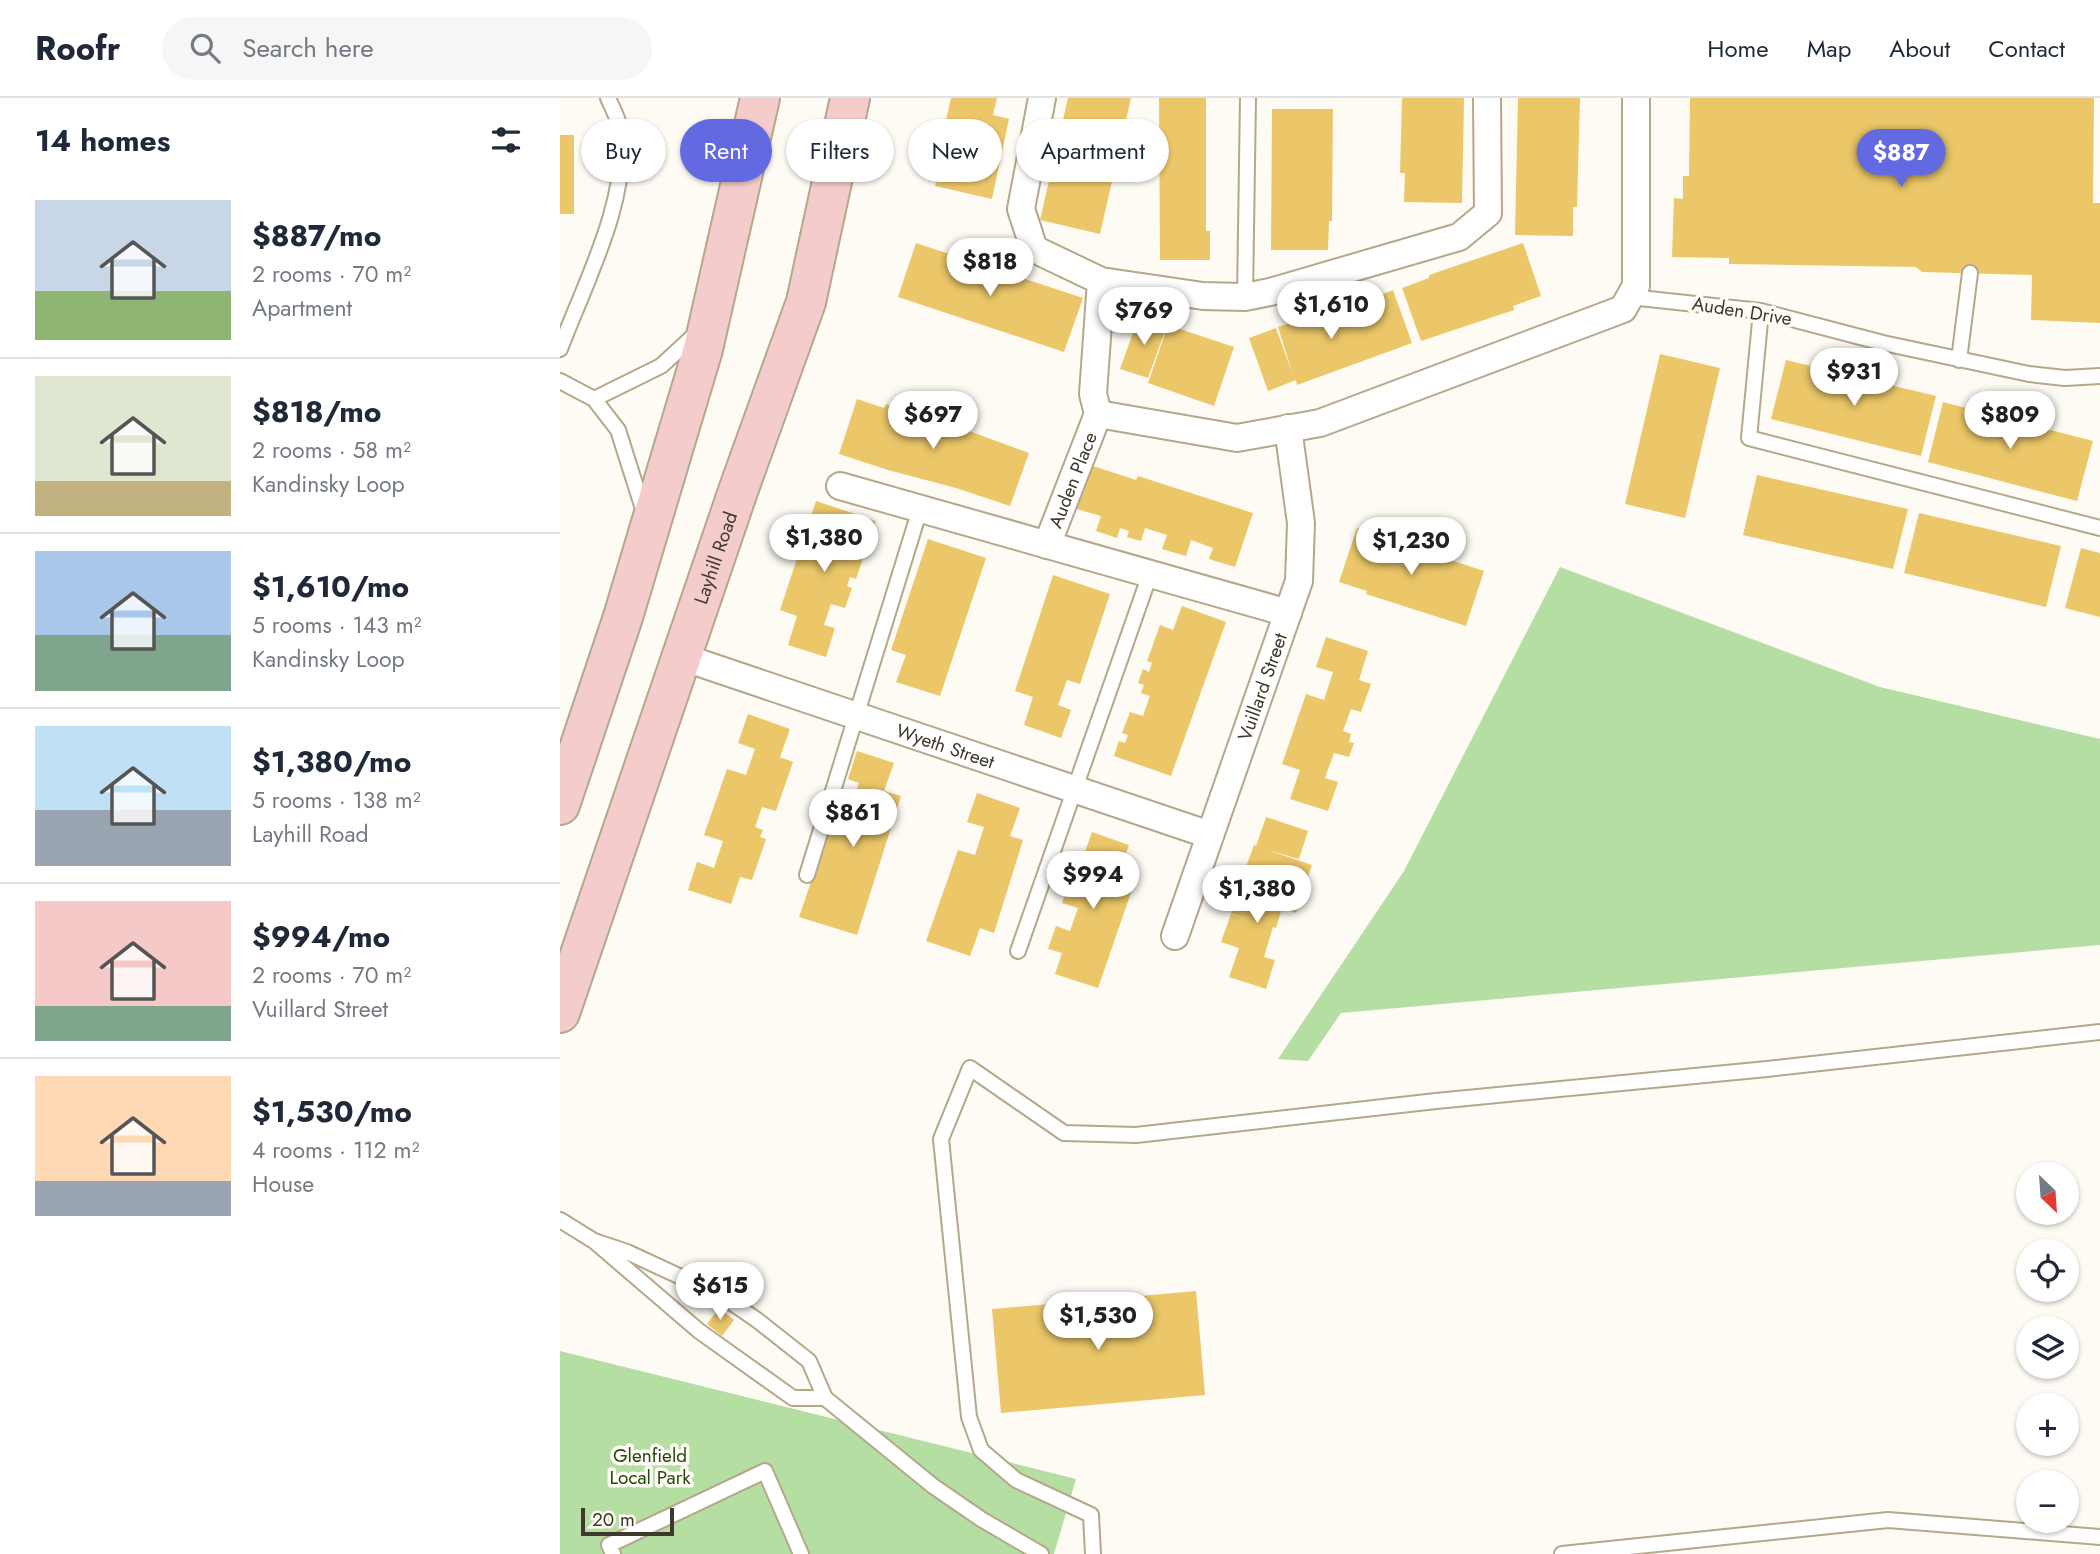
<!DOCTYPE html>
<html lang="en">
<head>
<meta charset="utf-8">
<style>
	body { margin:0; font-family:Jost,sans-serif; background:#f6f6f7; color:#1f2937; height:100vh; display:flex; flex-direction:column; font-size:26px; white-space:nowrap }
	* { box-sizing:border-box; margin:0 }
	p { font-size:23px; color:#747a83 }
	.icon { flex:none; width:38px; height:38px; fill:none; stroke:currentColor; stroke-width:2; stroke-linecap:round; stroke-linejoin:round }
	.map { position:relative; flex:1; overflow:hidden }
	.sheet { display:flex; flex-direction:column; background:#fff; width:560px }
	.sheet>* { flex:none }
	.banner { position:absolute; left:21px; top:21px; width:665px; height:63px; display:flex; gap:14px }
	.needle { width:46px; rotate:155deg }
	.buttons { position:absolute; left:1456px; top:1064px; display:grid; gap:14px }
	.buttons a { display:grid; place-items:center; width:63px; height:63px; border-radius:50%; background:#fff; box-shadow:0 2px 5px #0004; font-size:35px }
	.scale { position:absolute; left:21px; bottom:18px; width:93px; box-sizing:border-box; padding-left:7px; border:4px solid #3e392c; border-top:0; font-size:19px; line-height:24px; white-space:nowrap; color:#3e392c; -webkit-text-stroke:5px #fdfbf4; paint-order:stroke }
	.price { position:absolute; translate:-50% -60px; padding:0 16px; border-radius:24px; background:#fff; color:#222; font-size:23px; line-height:46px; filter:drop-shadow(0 2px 4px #0008) }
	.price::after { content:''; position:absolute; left:50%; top:42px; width:21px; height:16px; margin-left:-10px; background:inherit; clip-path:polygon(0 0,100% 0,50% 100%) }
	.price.active { background:#6369e1; color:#fff }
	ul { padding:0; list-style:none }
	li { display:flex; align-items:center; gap:21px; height:175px; padding:0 35px }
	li+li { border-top:2px solid #e0e1e3 }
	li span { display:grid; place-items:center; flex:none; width:196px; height:140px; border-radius:0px; color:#555 }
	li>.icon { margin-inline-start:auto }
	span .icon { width:84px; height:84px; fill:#fffc; stroke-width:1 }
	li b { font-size:30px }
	h2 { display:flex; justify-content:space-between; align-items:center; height:84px; padding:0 35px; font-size:30px }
	.chip { padding:0 24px; border-radius:32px; background:#fff; box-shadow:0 2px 5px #0004; font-size:24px; line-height:63px }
	.chip.active { background:#6369e1; color:#fff }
	header { display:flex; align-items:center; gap:42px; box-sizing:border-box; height:98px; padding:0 35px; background:#fff; border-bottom:2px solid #e0e1e3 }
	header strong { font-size:33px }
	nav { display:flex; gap:38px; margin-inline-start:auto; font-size:24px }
	.search { width:490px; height:63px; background:#f6f6f7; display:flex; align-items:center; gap:18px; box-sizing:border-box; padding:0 24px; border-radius:38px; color:#747a83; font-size:26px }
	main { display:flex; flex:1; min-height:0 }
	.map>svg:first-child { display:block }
	.green { fill:#b5dea3 }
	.building { fill:#ebc769 }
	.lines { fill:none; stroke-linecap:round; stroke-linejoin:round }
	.lane-casing { stroke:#b5a88a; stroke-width:18 }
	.street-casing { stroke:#b5a88a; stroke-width:30 }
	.secondary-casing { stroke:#b5a88a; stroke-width:42 }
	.lane { stroke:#fff; stroke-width:14 }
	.street { stroke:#fff; stroke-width:26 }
	.secondary { stroke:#f4cccc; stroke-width:38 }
	.labels { text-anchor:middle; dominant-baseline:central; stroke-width:7; stroke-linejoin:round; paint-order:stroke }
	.street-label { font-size:19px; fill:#3e392c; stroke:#fdfbf4 }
	.park-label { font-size:19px; fill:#254812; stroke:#fdfbf4 }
</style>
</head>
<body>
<header>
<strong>Roofr</strong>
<div class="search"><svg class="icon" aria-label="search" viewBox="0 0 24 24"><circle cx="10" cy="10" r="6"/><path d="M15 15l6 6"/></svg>Search here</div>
<nav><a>Home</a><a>Map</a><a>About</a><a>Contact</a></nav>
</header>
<main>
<section class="sheet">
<h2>14 homes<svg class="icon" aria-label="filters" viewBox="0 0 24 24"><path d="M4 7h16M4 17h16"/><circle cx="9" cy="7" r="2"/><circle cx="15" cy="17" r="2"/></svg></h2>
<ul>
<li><span style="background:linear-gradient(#c9d6e8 65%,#8fb573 0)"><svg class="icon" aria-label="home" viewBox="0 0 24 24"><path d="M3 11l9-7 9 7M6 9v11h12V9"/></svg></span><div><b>$887/mo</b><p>2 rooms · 70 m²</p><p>Apartment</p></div></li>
<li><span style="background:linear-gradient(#dfe7d0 75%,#c2b280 0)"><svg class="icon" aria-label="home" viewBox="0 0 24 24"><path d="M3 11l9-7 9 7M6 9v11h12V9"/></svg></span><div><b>$818/mo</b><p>2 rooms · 58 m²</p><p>Kandinsky Loop</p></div></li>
<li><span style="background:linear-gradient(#a9c7e8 60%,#7fa58c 0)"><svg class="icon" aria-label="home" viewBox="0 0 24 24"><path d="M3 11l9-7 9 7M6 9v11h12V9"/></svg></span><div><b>$1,610/mo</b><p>5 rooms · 143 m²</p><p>Kandinsky Loop</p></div></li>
<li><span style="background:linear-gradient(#bfe0f5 60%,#9aa5b1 0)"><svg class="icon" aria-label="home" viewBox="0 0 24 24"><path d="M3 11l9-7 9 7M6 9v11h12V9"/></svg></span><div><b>$1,380/mo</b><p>5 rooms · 138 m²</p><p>Layhill Road</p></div></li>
<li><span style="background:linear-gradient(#f6c9c9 75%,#7fa58c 0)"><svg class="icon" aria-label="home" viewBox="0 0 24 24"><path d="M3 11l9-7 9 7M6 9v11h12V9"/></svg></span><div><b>$994/mo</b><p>2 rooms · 70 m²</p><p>Vuillard Street</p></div></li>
<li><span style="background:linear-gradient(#ffd9b3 75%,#9aa5b1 0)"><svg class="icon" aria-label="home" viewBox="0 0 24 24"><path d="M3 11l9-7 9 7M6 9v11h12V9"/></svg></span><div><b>$1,530/mo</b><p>4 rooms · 112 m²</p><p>House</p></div></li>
</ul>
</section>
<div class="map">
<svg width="1540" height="1456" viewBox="0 0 1540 1456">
	<rect width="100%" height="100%" fill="#fdfbf4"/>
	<path class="green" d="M1000 469 1320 589 1540 641V847L781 915 748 963 718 961 844 773Z
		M0 1253 516 1381 494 1456H0Z"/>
	<path class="building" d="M391 0H437L433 17 449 21 432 101 375 88 381 57 401 61 406 36 384 31Z
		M508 0H571L540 136 480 122Z
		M599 0H646V133H650V162H600Z
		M842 0H904L902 105 844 104 845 75H840Z
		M958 0H1020L1017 109H1013V138L955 137Z
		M1130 0H1534L1533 105H1540V225L1471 222 1472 177 1362 174 1356 169 1169 166V160L1112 159 1114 100 1123 101V78H1129Z
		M712 11H773L772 123H769L768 152H711Z
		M0 37H14V116H0Z
		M356 145 523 200 504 254 338 199Z
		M963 145 981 198 953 208 954 212 861 243 842 190 869 180V177Z
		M833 192 852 245 737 287 736 282 708 293 689 240 716 230 733 277 718 229 804 199 806 203Z
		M579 218 607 227 588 280 560 271Z
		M608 227 674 249 654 308 588 285Z
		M1100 256 1160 270 1125 420 1065 406Z
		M1226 262 1376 298 1361 358 1211 321Z
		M297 301 324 310 326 306 348 314 349 311 469 355 450 408 396 390 328 372 279 356Z
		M1383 304 1533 343 1517 403 1368 364Z
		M527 366 576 382 578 378 693 415 675 469 649 461 653 450 631 442 626 458 602 451 607 437 585 430 581 443 567 439 569 433 560 430 557 440 536 433 541 418 513 410Z
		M1197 377 1348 411 1333 471 1183 437Z
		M256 403 316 423 311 437 305 435 302 443 308 445 296 481 290 479 287 488 292 490 285 510 271 506 264 527 275 530 266 559 228 547 237 518 220 512Z
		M1359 415 1501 448 1486 509 1344 475Z
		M797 430 870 451 869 455 924 473 906 528 806 496 807 493 779 484Z
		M368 441 426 460 380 598 336 584 346 557 331 552Z
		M1521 450 1540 455V519L1505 510Z
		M493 477 550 496 520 586 507 582 498 607 511 612 501 640 464 627 473 599 455 593Z
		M622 508 666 524 611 678 554 658 559 643 565 645 568 637 562 635 570 614 583 618 590 598 581 595 584 587 578 585 583 571 589 574 592 565 587 563 600 527 613 532Z
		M766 539 808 553 799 582 811 586 801 614 791 611 783 633 791 636 789 644 794 645 789 659 774 655 765 680 778 684 768 713 730 701 740 672 722 666 746 596 764 602 773 574 756 569Z
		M188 616 230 631 220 659 233 664 216 713 202 709 195 729 203 732 200 739 206 741 192 782 180 779 171 806 128 792 137 764 154 770 163 743 144 737 167 671 186 677 195 651 178 645Z
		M297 653 334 665 324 693 341 698 297 837 239 819 277 708 289 712 299 685 288 681Z
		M417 695 460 710 450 738 463 742 434 835 420 830 410 858 366 843 398 752 415 757 424 729 407 724Z
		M706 719 748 733 739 761 708 752 752 767 744 790 686 769 694 747 696 748Z
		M532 734 569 747 559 775 576 780 538 890 495 876 502 855 488 851 496 828 510 833 518 810 502 805 518 760 522 762Z
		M686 772 744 793 736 815 722 810 716 830 713 829 704 859 715 862 706 891 669 879 679 850 661 844 671 816 685 821 671 815Z
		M636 1193 645 1297 441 1315 432 1211Z
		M159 1210 174 1222 162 1238 147 1226Z"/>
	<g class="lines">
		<g class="lane-casing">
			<path id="lane" d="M685 199 688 0
				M1070 199 1201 213 1323 245 1469 276 1505 280 1540 278
				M1201 213 1189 340 1540 430
				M0 251C24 187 71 99 60 30 58 20 52 9 48 0
				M1399 262 1410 175
				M0 283 34 301 58 332 85 417
				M34 301 101 268 138 234
				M247 777 360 411
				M458 853 590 476
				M0 1122 34 1143 139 1233 233 1300H265
				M34 1143 67 1154 162 1198 197 1222 249 1263 265 1300 373 1388 421 1421 481 1456
				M53 1456 49 1447 205 1373 241 1456
				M533 1456 531 1417 456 1382 421 1352 409 1319 381 1041 410 970 504 1035 576 1037 876 1003 1207 971 1540 934
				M1002 1456 1328 1422 1540 1439"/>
		</g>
		<g class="street-casing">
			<g id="street">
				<path d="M482 0 461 111 474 151 541 183 643 198 685 199 710 194 899 139 928 115 927 0"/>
				<path d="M541 183 533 296 538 316 677 340 760 325 1063 211 1076 188V0"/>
				<path d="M280 388 728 515"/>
				<path id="s1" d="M487 447 538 316"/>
				<path id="s2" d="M122 559 650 737"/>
				<path id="s3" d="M615 838 739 483 741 425 728 330"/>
			</g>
		</g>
		<g class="secondary-casing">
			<g id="secondary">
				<path d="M0 707 63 519 143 251 200 0"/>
				<path id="s4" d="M0 915 178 393 246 204 290 0"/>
			</g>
		</g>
		<use href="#lane" class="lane"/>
		<use href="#street" class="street"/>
		<use href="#secondary" class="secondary"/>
	</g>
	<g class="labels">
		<g class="street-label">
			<text transform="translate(1182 213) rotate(9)">Auden Drive</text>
			<text stroke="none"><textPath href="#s1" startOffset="70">Auden Place</textPath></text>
			<text stroke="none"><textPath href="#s4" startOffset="481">Layhill Road</textPath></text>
			<text stroke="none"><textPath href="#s3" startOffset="264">Vuillard Street</textPath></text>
			<text stroke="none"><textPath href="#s2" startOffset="278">Wyeth Street</textPath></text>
		</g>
		<g class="park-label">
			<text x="90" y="1357">Glenfield<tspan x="90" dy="22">Local Park</tspan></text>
		</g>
	</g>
</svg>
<div class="buttons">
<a><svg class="needle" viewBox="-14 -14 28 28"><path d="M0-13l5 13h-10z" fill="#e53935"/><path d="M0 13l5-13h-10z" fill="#747a83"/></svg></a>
<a><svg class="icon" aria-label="locate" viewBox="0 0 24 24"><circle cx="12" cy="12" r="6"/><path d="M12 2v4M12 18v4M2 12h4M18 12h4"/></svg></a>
<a><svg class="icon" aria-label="layers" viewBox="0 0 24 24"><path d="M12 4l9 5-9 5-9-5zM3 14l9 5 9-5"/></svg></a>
<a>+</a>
<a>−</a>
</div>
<div class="scale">20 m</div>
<b class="price active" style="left:1341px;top:91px">$887</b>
<b class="price" style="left:430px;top:200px">$818</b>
<b class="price" style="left:771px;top:243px">$1,610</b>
<b class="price" style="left:584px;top:249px">$769</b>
<b class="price" style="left:1294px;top:310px">$931</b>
<b class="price" style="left:373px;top:353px">$697</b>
<b class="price" style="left:1450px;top:353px">$809</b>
<b class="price" style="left:264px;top:476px">$1,380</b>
<b class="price" style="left:851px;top:479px">$1,230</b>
<b class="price" style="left:293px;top:751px">$861</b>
<b class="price" style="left:533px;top:813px">$994</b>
<b class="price" style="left:697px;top:827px">$1,380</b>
<b class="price" style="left:160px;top:1224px">$615</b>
<b class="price" style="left:538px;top:1254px">$1,530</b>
<div class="banner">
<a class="chip">Buy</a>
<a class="chip active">Rent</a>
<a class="chip">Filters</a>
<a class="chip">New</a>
<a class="chip">Apartment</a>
</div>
</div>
</main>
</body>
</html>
